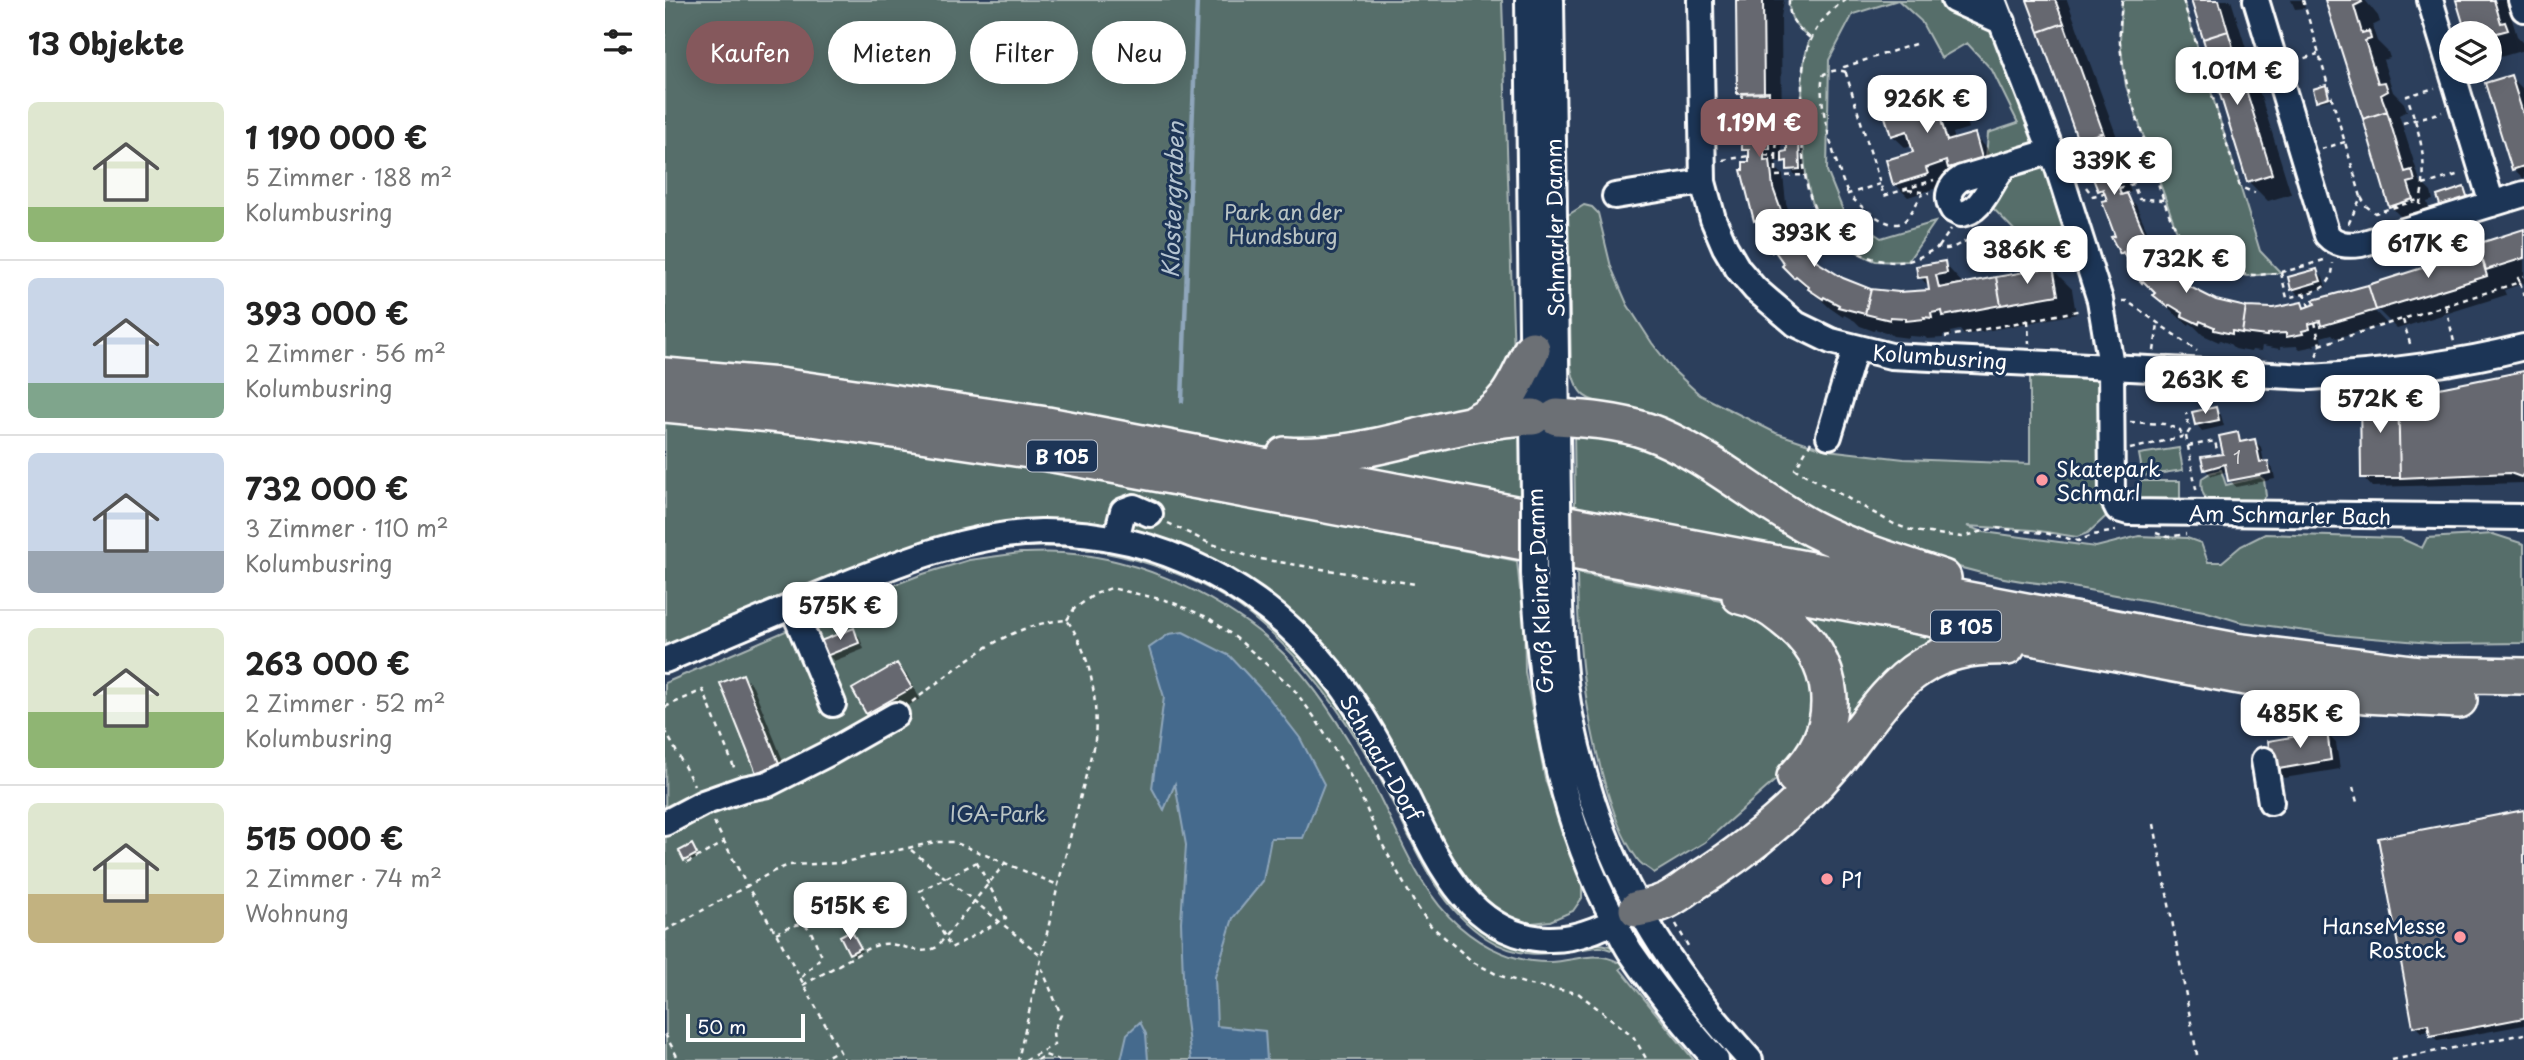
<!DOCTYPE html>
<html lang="de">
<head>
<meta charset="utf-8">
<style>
	body { margin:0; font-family:"Playpen Sans",sans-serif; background:#f2f2f2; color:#222; height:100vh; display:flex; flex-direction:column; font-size:26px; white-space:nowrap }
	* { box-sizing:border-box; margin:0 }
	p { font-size:23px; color:#767676 }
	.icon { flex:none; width:38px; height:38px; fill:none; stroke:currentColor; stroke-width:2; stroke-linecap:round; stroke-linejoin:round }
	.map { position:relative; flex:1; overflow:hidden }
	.drawer { display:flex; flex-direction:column; background:#fff; width:665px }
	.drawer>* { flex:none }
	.banner { position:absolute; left:21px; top:21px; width:665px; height:63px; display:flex; gap:14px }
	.tools { position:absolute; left:1774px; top:21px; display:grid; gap:14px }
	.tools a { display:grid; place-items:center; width:63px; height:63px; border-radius:50%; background:#fff; box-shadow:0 4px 18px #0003; font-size:35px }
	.scale { position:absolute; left:21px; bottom:18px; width:119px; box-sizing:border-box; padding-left:7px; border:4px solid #fff; border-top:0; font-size:19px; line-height:24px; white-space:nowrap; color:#fff; -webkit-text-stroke:5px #1d3557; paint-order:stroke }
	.price { position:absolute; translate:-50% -60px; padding:0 16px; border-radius:14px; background:#fff; color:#222; font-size:23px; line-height:46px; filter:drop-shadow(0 2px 4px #0008) }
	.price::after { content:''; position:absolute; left:50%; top:42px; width:21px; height:16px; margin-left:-10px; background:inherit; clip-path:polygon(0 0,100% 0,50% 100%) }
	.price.selected { background:#85585c; color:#fff }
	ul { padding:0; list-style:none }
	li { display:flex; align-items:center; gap:21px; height:175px; padding:0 28px }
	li+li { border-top:2px solid #e0e0e0 }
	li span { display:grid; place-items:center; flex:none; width:196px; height:140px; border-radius:10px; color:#555 }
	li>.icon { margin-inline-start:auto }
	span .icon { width:84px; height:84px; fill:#fffc; stroke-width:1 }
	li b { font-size:30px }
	h2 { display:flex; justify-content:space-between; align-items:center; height:84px; padding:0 28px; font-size:30px }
	.chip { padding:0 24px; border-radius:32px; background:#fff; box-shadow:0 4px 18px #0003; font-size:24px; line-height:63px }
	.chip.selected { background:#85585c; color:#fff }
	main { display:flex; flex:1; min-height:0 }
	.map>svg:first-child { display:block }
	.green { fill:#566e6b; stroke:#aab6b5; stroke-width:2 }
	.water { fill:#456b8d; stroke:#8fa6bb; stroke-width:2 }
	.shadow { fill:#0007 }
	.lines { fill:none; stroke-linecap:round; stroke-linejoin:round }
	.stream { stroke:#8fa6bb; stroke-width:4.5 }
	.building { fill:#666770; stroke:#fff; stroke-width:2 }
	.minor-casing { stroke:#fff; stroke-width:30 }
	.highway-casing { stroke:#fff; stroke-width:40 }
	.path { stroke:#fff; stroke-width:2.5; stroke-dasharray:5 5; stroke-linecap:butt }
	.minor { stroke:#1d3557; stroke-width:24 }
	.highway { stroke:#6c6f75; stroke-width:35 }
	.minor-bridge-casing { stroke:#fff; stroke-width:30; stroke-linecap:butt }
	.minor-bridge { stroke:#1d3557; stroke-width:24 }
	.poi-dot { fill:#ff9aa2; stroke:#1d3557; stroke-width:2.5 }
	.labels { text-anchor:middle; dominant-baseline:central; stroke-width:6; stroke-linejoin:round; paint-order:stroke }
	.number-label { font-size:18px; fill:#d9d9db }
	.shield { fill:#1d3557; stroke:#bbc2cd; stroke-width:2 }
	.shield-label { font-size:19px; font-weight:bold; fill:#fff }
	.park-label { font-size:21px; fill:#bbc5c4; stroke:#1d3557 }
	.street-label { font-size:21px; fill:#fff; stroke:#1d3557 }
	.poi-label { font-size:21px; fill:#fff; stroke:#1d3557; text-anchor:start }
	.water-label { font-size:23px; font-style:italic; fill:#b5c4d1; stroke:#1d3557 }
</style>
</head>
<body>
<main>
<section class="drawer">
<h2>13 Objekte<svg class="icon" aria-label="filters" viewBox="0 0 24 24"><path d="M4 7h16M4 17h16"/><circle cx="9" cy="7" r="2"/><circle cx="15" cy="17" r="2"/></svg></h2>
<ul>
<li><span style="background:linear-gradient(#dfe7d0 75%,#8fb573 0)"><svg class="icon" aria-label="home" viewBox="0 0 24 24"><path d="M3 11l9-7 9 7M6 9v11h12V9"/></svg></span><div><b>1 190 000 €</b><p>5 Zimmer · 188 m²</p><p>Kolumbusring</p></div></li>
<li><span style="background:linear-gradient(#c9d6e8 75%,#7fa58c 0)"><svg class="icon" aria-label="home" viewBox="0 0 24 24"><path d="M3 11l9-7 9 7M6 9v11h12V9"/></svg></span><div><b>393 000 €</b><p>2 Zimmer · 56 m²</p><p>Kolumbusring</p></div></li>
<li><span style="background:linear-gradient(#c9d6e8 70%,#9aa5b1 0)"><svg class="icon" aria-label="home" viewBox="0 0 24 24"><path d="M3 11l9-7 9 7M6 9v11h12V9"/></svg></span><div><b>732 000 €</b><p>3 Zimmer · 110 m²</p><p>Kolumbusring</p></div></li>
<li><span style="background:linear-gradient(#dfe7d0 60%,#8fb573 0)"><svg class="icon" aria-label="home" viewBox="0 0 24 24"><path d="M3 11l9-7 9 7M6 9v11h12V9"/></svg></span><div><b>263 000 €</b><p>2 Zimmer · 52 m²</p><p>Kolumbusring</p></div></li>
<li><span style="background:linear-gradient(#dfe7d0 65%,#c2b280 0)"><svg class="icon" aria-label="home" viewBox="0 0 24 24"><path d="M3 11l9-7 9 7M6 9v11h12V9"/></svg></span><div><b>515 000 €</b><p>2 Zimmer · 74 m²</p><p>Wohnung</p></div></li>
</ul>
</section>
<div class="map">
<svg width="1859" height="1060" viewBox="0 0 1859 1060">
	<rect width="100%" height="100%" fill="#2c3f5c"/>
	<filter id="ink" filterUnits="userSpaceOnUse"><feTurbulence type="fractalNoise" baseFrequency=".0143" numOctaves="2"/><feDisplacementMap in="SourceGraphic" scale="14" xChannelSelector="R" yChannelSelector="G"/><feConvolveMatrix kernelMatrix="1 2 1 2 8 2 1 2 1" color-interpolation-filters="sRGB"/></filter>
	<g filter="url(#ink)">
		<path class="green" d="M0 0H837L849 356 826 405 620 448 584 446 376 467 852 561 855 590 859 591 860 672 880 779 898 832 917 878V898L908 911 885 921 867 923 849 922 803 893 702 711 580 584 377 525 128 596 0 646Z
			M1124 0H1328L1415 236 1356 237 1318 198 1323 133 1353 123 1327 70 1302 43 1276 58 1256 21 1233 0 1188 14 1164 60 1162 171 1179 213 1216 238 1270 222 1243 261C1233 261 1221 262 1211 261 1203 259 1194 253 1187 249 1141 225 1139 174 1138 128 1137 97 1135 67 1145 38 1131 26 1123 19 1124 0Z
			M1457 0H1518L1595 251 1616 273 1582 276 1554 269 1532 256 1511 229 1461 86 1455 41Z
			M919 205 927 207 933 213 946 267 962 304 987 343 1008 370 1035 395 1111 433 1162 450 1239 459 1365 464V368L1439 372 1448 510 1423 533 1412 537 1368 530 1302 526 1319 532 1431 547 1474 536 1522 538 1536 543 1543 562H1557L1576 546 1600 534 1735 538 1757 548 1762 538 1828 534 1859 544V643L1778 644 1671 635 1575 622 1539 611 1396 585C1247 578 1089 477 959 407 927 400 913 404 906 367L903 215Z
			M909 429 973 437 1170 557 910 509Z
			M857 430V501L704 472 674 459Z
			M1514 448 1518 470 1478 476 1474 454Z
			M1556 470 1561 485 1595 477 1599 480 1601 496 1596 501 1545 502C1537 496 1535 488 1537 478L1545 473Z
			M1474 481H1515V505H1474Z
			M355 543C537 541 638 629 721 782 745 827 761 884 801 918 825 938 851 951 883 951 906 951 934 935 954 951 947 952 942 947 934 947 892 951 861 964 821 938 768 903 747 839 719 786 687 726 649 670 598 626 537 571 437 542 357 547 323 549 291 558 258 567L255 564Z
			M355 553C369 553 383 552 397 553 475 557 565 600 620 655 657 693 685 740 709 786 734 833 753 891 794 926 819 948 851 963 886 962 909 961 931 950 953 962L960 958 963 963 955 969 1029 1060H1L0 683 216 590 258 574 304 560Z
			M912 573 1072 603 1125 632 1154 704 1130 763 1040 842 989 873C984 868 977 866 973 860 956 837 947 808 939 781 919 708 913 648 912 573Z
			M1127 608 1290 643 1108 809 1166 737Z"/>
		<path class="water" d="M518 632 565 656 604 698 635 738 659 784 638 838H606L598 881 568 918 550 977 552 1026 600 1031 602 1060H526L519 1005 516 922 521 845 510 784 499 810 487 788 499 697 484 648 504 634Z
			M475 1022 481 1034 483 1060H456L462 1034Z"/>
		<path class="shadow" d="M1073 0H1119L1116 17 1117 153H1124L1133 141 1139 148 1140 175H1130L1120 161 1111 162 1112 169 1118 175 1121 203 1131 231 1154 264 1177 279 1206 291 1234 294 1266 292 1265 288 1255 277 1279 263 1299 285 1387 269 1407 289 1411 314 1299 335 1295 330 1285 332 1286 336 1278 335V338L1262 339 1260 337 1244 336V338L1228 336 1224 333 1210 329 1209 331 1195 326 1190 321 1179 315 1178 317 1165 308 1151 295 1150 296 1119 266 1121 264 1108 251 1096 226 1090 220 1086 156 1079 149V98L1074 93Z
			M1364 0H1402L1457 151 1451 153 1466 192 1462 193V196L1471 205 1494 258 1524 288 1550 302 1581 309H1608L1636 304 1641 309 1704 286 1817 251 1859 231V283L1839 290 1841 295 1732 329 1706 303 1704 305 1722 324 1671 338 1667 334 1656 337 1657 342 1649 344 1650 346 1635 349 1632 346 1615 347V349L1597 346 1596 351 1587 350 1586 352 1570 349 1565 344 1555 340 1554 342 1538 335 1529 326 1525 323 1524 325 1510 314 1478 282 1467 268 1469 266 1456 253 1443 199 1434 190Z
			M1528 0H1566L1626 194 1603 201 1583 181Z
			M1626 0H1638L1640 8 1630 9Z
			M1661 0H1700L1713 16 1715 22 1707 26 1712 41 1723 52 1725 58 1718 60 1728 92 1739 103 1742 111 1734 115 1755 181 1766 192 1768 200 1762 202 1767 219 1745 226 1725 206Z
			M1793 0H1842L1848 5 1849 12 1845 13 1852 36 1859 43V50L1825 60V33H1802Z
			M1846 77 1859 90V179L1849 169Z
			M1281 83 1294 96 1304 128 1288 133 1290 140 1309 135 1322 148 1329 171 1292 175 1272 181 1275 187 1243 197 1230 184 1250 153 1248 145 1241 148 1227 135 1238 96 1251 110 1266 105Z
			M1660 87 1666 99 1655 102 1653 100Z
			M1651 271 1658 277 1661 287 1634 295 1628 289Z
			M1859 373V483L1707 487 1698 477 1764 392Z
			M1550 409 1556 415 1559 426 1537 431 1531 424Z
			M1572 434 1579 443 1590 441 1596 447 1599 463 1602 462 1608 469 1610 479 1571 487 1565 480 1563 471 1547 476 1541 470 1538 458 1560 456Z
			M188 630 194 636 199 649 169 661 163 655Z
			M232 665 242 675 255 699 212 723 202 713 189 690Z
			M78 676 88 686 123 773 102 781 92 772Z
			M1661 733 1671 743 1675 769 1619 778 1610 769Z
			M1859 812V1025L1773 1041 1767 1035 1766 1030 1756 1032 1750 1026Z
			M29 849 34 857 23 863 16 852Z
			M193 894a9 9 0 1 1 18 0a9 9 0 1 1-18 0Z
			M188 935 197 951 188 956 177 936Z"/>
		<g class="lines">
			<path class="stream" d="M517 401 532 0"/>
		</g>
		<path class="building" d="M1071 0H1098L1099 93 1072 94Z
			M1362 0H1390L1399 23 1374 32Z
			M1526 0H1554L1563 31 1538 39Z
			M1660 0H1696L1697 2 1689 6 1697 33 1704 31 1706 39 1700 41 1713 83 1720 82 1723 91 1716 95 1722 111 1698 119Z
			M1791 0H1829L1836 23 1840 22 1843 30 1825 35V33H1801Z
			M1399 23 1438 132 1413 141 1374 32Z
			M1563 31 1607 174 1582 182 1538 39Z
			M1846 75 1859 117V166L1847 170 1820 83Z
			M1282 81 1292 115 1276 120 1282 141 1310 133 1317 158 1283 168 1281 161 1261 168 1263 174 1228 185 1221 160 1248 152 1242 131 1226 136 1215 101 1238 94 1243 110 1264 104 1259 88Z
			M1661 85 1664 97 1651 101 1648 89Z
			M1104 92 1105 149H1099V161L1105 160 1108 188 1118 216 1095 229 1091 220 1089 221 1076 170H1078V162H1084V150H1077V93Z
			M1722 111 1740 172 1747 170 1750 181 1743 183 1748 199 1724 207 1698 119Z
			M1438 132 1457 182 1453 184 1456 195 1462 193 1485 246 1462 260 1458 252 1455 254 1446 237 1450 236 1437 201 1442 200 1438 189 1433 191 1413 141Z
			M1122 140H1134L1135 169 1122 170V161L1117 162V152L1122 151Z
			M1799 187 1803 199 1776 208 1772 196Z
			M1118 216 1135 243 1154 263 1178 278 1206 289 1200 314 1173 307 1174 305 1159 297 1158 299 1143 289 1144 287 1131 276 1129 278 1117 266 1119 264 1109 250 1107 252 1095 229Z
			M1859 229V258L1821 270 1812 244Z
			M1485 246 1502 267 1525 287 1551 300 1581 307 1577 333 1567 331V334L1549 330V327L1535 321 1534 324 1517 316 1518 313 1505 305 1503 307 1488 295 1490 293 1478 281 1477 283 1464 268 1467 266 1462 260Z
			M1814 250 1822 276 1711 310 1703 285Z
			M1280 261 1282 273 1271 275 1274 288 1331 277 1336 305 1278 316 1277 311 1266 313 1267 318 1259 317 1260 319 1241 321V318L1225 317V320L1200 314 1206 289 1234 292 1264 290 1262 277 1253 278 1251 266Z
			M1388 267 1393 295 1336 305 1331 277Z
			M1652 269 1656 281 1626 290 1623 277Z
			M1703 285 1711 310 1656 326 1655 321 1644 324 1645 329 1637 331 1638 334 1621 337V333L1602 334V336L1577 333 1581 307 1608 308 1637 302 1639 308 1650 304 1648 300Z
			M1859 371V473L1856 477 1845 473 1735 478 1733 391 1764 390Z
			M1733 391 1735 478H1696L1695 392Z
			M1551 407 1554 420 1530 425 1527 412Z
			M1573 432 1575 442 1590 439 1595 462 1603 461 1605 473 1563 481 1560 464 1539 470 1536 457 1558 454 1554 436Z
			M189 628 194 643 161 656 155 641Z
			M232 663 247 688 201 714 187 689Z
			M78 674 114 763 91 773 55 683Z
			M1662 731 1666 760 1608 770 1603 741Z
			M1859 810V1018L1765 1036 1763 1024 1748 1027 1713 838Z
			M27 844 32 854 19 861 14 851Z
			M191 892a9 9 0 1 1 18 0a9 9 0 1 1-18 0Z
			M186 930 196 948 184 954 175 936Z"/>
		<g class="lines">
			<g class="minor-casing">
				<path id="minor" d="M863 0 869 496
					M886 0 893 500
					M1035 0 1038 182 1048 219 1060 247 1073 269 1090 289 1131 324 1166 341 1226 356 1645 377C1718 373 1788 365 1859 347
					M1289 0 1338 22
					M1328 0 1393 168 1435 300 1446 365 1447 497 1453 509 1463 512 1859 517
					M1591 0 1662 235C1671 245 1682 246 1696 244L1859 194
					M1765 0 1827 204
					M1856 0 1859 9
					M1341 165C1325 179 1320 211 1296 214L1288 210C1280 197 1284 186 1297 178L1387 151
					M950 196 1038 182
					M1164 436 1190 349
					M451 539 458 511 469 507 485 514
					M869 573C876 690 888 796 941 904 949 919 956 937 965 951 991 989 1021 1026 1051 1060
					M894 577C896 625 896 673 906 720 934 857 992 958 1085 1060
					M127 606 168 704
					M0 660C59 635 117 610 176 586 240 560 306 534 376 532 495 531 603 588 674 682 698 714 717 749 735 784 767 847 799 937 883 939 915 940 945 924 972 909
					M1599 760 1606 802
					M0 823 38 803 78 789 103 784 164 753 231 715"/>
			</g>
			<g class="highway-casing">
				<path id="highway" d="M0 376 114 386 382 425 1571 651 1755 674 1859 676
					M0 404 147 418 378 452 1580 677 1700 695 1794 700
					M892 417C923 419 952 421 982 431 1039 451 1093 500 1148 529 1189 550 1234 563 1278 578
					M810 422C845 405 851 382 867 349
					M620 455C703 461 783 419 868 417
					M1075 596C1090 599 1106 608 1118 618 1174 660 1180 727 1130 777
					M972 909C981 907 990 906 998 902 1009 898 1019 889 1030 882 1082 850 1131 809 1171 762 1196 732 1223 687 1256 667 1282 650 1312 646 1342 647"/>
			</g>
			<path class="path" d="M1124 0C1123 19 1131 26 1145 38
				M1181 0C1148 21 1136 53 1137 91 1138 151 1129 219 1192 252 1207 260 1225 264 1243 261 1253 259 1263 252 1272 248 1279 246 1275 249 1282 249 1291 248 1298 240 1307 240 1335 239 1375 246 1401 257
				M1457 0C1456 14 1454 29 1455 43 1458 84 1474 122 1486 161 1495 188 1502 217 1518 240 1527 253 1541 264 1555 269 1591 282 1624 271 1659 260
				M1518 0 1575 187 1590 193
				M1638 0 1696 197 1683 225
				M1250 44 1179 67 1219 196 1269 180
				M1630 61 1653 54
				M1181 72C1172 69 1167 71 1159 74 1149 96 1173 172 1183 194
				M1738 123 1777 112
				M1656 149 1680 142
				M1099 155 1111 156 1112 132 1138 131
				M1111 156V176L1140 175
				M1058 160 1084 156
				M1215 184 1183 194C1192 203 1223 232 1238 222 1246 216 1252 201 1258 193
				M1468 184 1460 163 1482 149
				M1758 185 1795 174
				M1421 187 1428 196 1439 193
				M1454 188 1468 184 1474 199 1499 200
				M1243 190 1264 193
				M1696 197 1701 206 1710 213 1753 200
				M1755 205C1755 197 1758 190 1758 183 1761 152 1752 125 1742 96L1770 88
				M1274 247 1286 229
				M1380 248 1396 243
				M1616 273 1622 298C1647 291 1668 293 1668 263
				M1855 282 1859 296
				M1639 293 1644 306
				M1457 301H1462L1532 351
				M1781 307 1789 342
				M1363 320 1364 344
				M1738 320 1746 347
				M1650 322 1655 345 1651 357
				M1280 337 1417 310
				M1655 345 1855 282 1853 278 1859 276
				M1489 351 1493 324
				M1465 422 1499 424 1515 430 1518 438
				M1521 436 1532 494
				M1146 442 1130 469 1229 524 1248 531 1297 537 1330 528 1380 533 1413 541 1428 535 1451 531
				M1523 446 1550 441 1553 455
				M1465 449 1521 436 1525 430 1521 413
				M503 523 544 543 589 558 750 584
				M1491 533 1503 537 1521 534
				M402 620 409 609 430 594 446 588 504 601 544 618 575 641 627 687 650 718 691 785 715 840 749 902 765 925 808 962 833 975 865 985 913 993 968 1036 982 1060
				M247 702C294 667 341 623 402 620 426 654 433 700 430 740L393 885 353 1060
				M0 707 38 690 70 770
				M0 730 29 785
				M1688 787 1693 806
				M49 822 82 886 109 871 124 865 175 863 270 842H289L393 885
				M1489 824 1533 1060
				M246 850 377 956
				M312 862 341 918 286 948 255 891Z
				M22 863 60 842
				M1011 924 1023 946
				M0 931 82 886 111 933 174 1050
				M111 933C148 915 142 927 157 956L135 979
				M138 985 202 949C209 946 217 943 225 944 243 946 255 956 272 947L341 862
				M0 1034 14 1060
				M155 1060 174 1050 179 1060
				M360 1060 389 1045 388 1031 396 1015 375 964
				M372 1060 380 1055 394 1060
				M1727 1060 1859 1034"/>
			<use href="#minor" class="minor"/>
			<use href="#highway" class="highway"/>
			<g class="minor-bridge-casing">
				<path id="minor-bridge" d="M869 496V573
					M893 500 894 577"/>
			</g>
			<use href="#minor-bridge" class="minor-bridge"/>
		</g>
	</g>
	<g class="poi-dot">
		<circle cx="1377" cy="480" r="7"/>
		<circle cx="1162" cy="879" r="7"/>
		<circle cx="1795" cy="937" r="7"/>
	</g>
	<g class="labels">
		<g class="number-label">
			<text x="1572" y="456">1</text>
		</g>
		<g class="shield">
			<rect x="362" y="440.5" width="70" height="31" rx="5"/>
			<rect x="1266" y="610.5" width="70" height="31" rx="5"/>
		</g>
		<g class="shield-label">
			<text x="397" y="456">B 105</text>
			<text x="1301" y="626">B 105</text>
		</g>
		<g class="park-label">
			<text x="618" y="211">Park an der<tspan x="618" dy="24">Hundsburg</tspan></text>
			<text x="333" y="813">IGA-Park</text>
		</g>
		<g class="street-label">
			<text transform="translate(889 228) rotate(-91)">Schmarler Damm</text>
			<text transform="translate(1275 356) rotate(4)">Kolumbusring</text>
			<text transform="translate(1625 514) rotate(1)">Am Schmarler Bach</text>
			<text transform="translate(874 591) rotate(-93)">Groß Kleiner Damm</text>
			<text transform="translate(717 757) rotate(60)">Schmarl-Dorf</text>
		</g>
		<g class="poi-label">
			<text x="1391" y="468">Skatepark<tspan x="1391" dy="24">Schmarl</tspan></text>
			<text x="1176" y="879">P1</text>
			<text x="1781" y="925" text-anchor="end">HanseMesse<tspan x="1781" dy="24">Rostock</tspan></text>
		</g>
		<g class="water-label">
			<text transform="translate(507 200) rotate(-88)">Klostergraben</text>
		</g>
	</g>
</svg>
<div class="tools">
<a><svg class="icon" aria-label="layers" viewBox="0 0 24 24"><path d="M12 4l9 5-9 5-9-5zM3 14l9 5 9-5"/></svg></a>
</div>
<div class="scale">50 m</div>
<b class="price" style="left:1572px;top:107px">1.01M €</b>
<b class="price" style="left:1262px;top:135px">926K €</b>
<b class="price selected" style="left:1094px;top:159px">1.19M €</b>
<b class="price" style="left:1449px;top:197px">339K €</b>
<b class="price" style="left:1149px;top:269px">393K €</b>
<b class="price" style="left:1763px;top:280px">617K €</b>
<b class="price" style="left:1362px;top:286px">386K €</b>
<b class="price" style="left:1521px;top:295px">732K €</b>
<b class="price" style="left:1540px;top:416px">263K €</b>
<b class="price" style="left:1715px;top:435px">572K €</b>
<b class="price" style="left:175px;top:642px">575K €</b>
<b class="price" style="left:1635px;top:750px">485K €</b>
<b class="price" style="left:185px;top:942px">515K €</b>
<div class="banner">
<a class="chip selected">Kaufen</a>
<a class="chip">Mieten</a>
<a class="chip">Filter</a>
<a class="chip">Neu</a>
</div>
</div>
</main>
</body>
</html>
